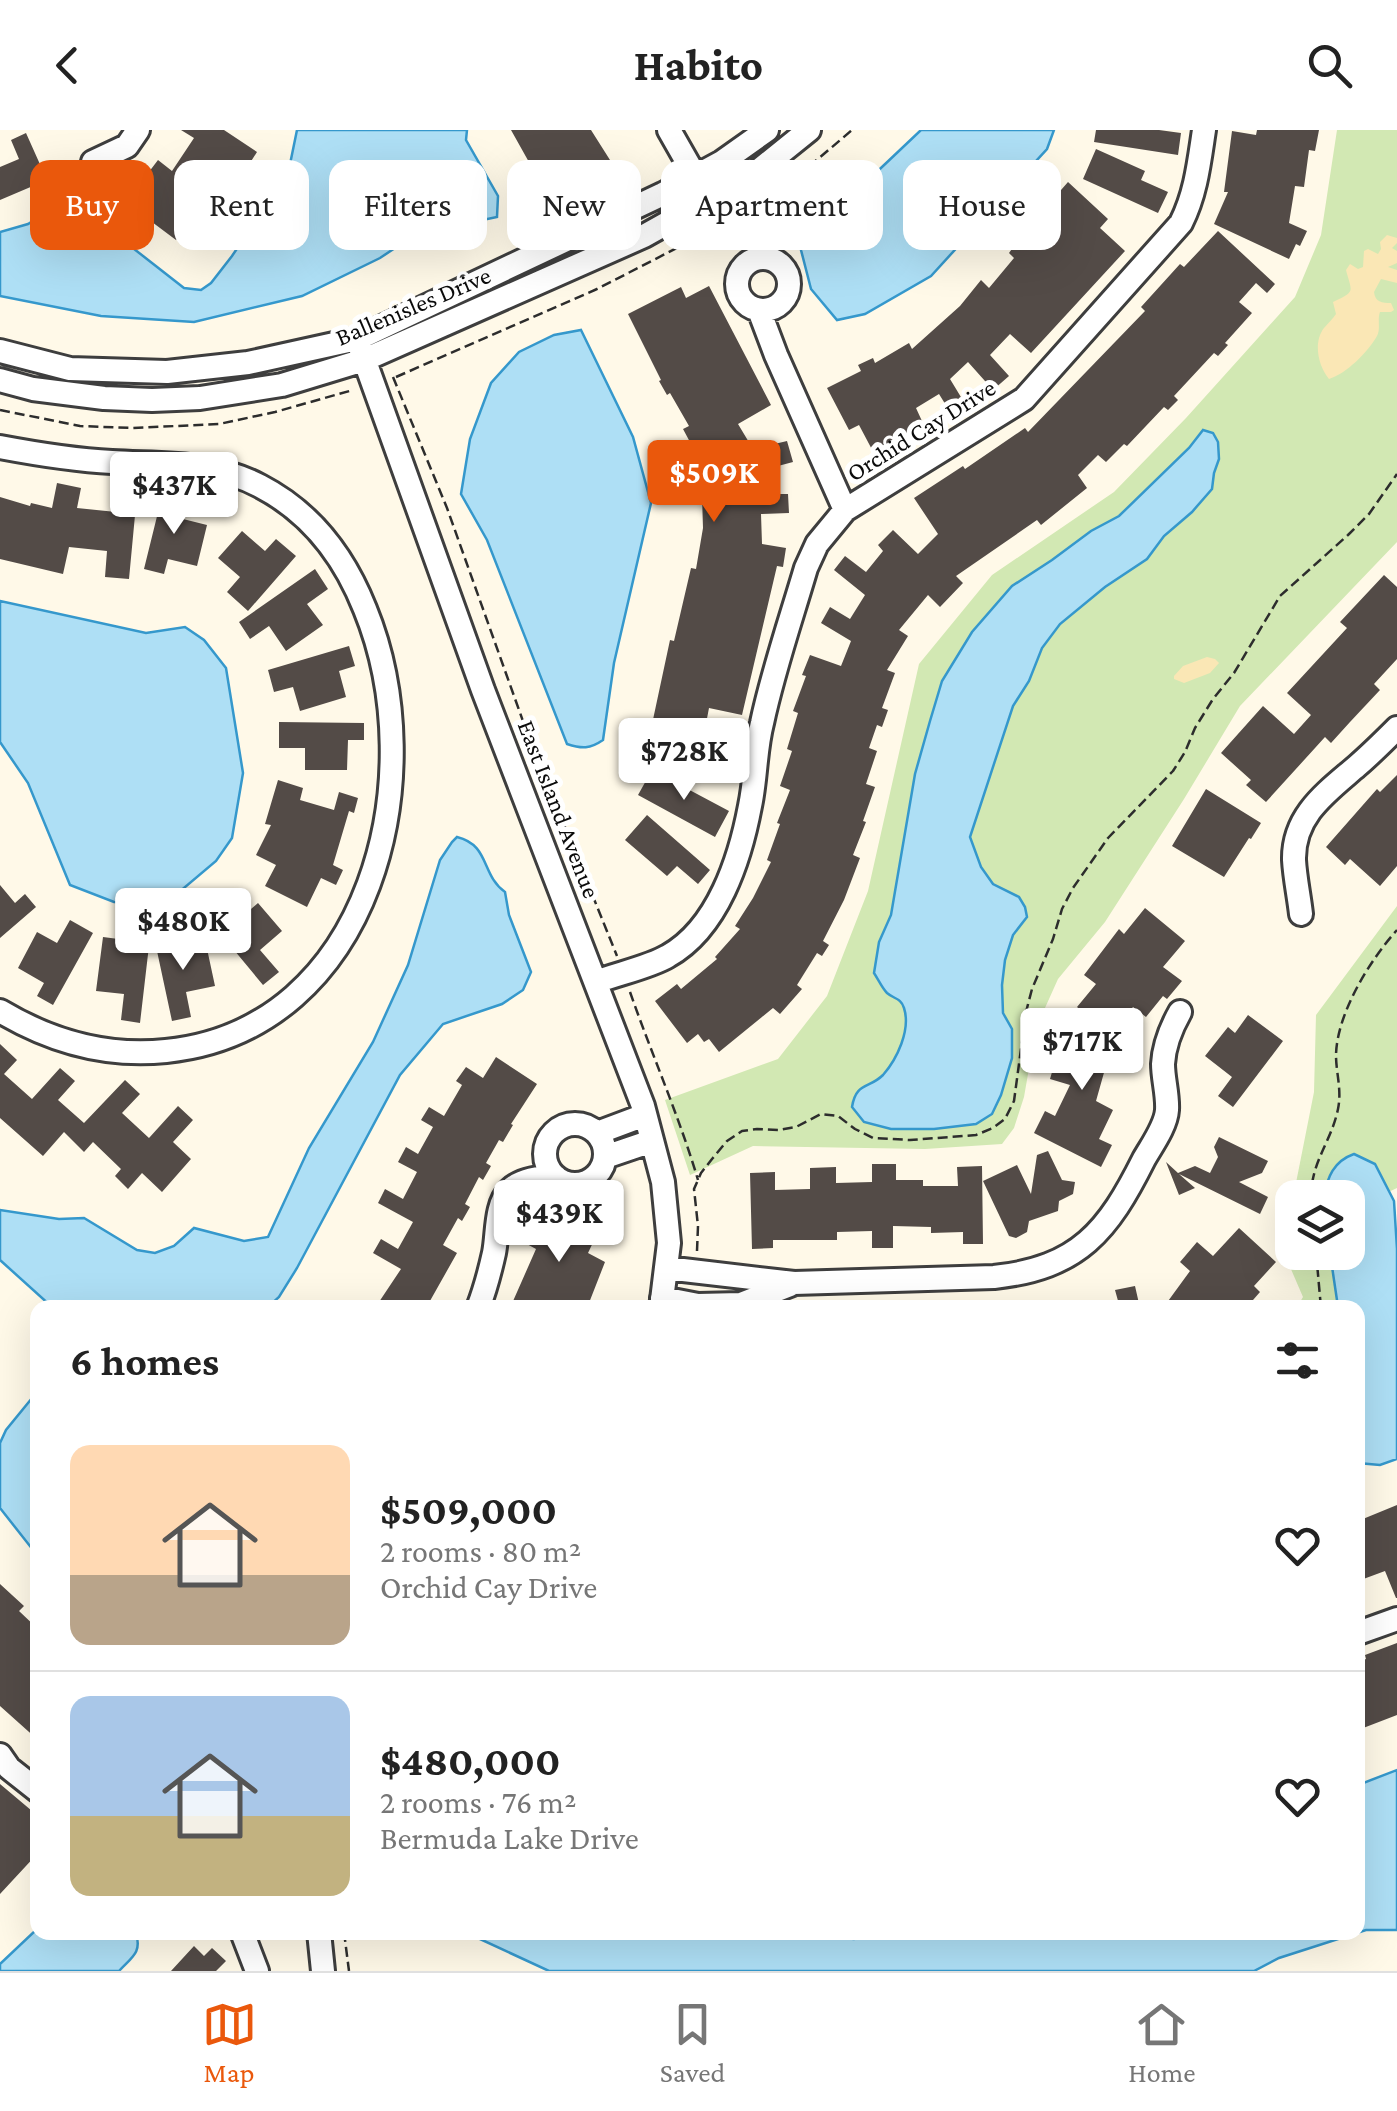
<!DOCTYPE html>
<html lang="en">
<head>
<meta charset="utf-8">
<style>
	body { margin:0; font-family:"Crimson Pro",serif; background:#f2f2f2; color:#222; height:100vh; display:flex; flex-direction:column; font-size:38px; white-space:nowrap }
	* { box-sizing:border-box; margin:0 }
	p { font-size:32px; color:#767676 }
	.icon { flex:none; width:55px; height:55px; fill:none; stroke:currentColor; stroke-width:2; stroke-linecap:round; stroke-linejoin:round }
	.map { position:relative; flex:1; overflow:hidden }
	.sheet { position:absolute; left:30px; top:1170px; width:1335px; height:640px; display:flex; flex-direction:column; background:#fff; border-radius:20px; box-shadow:0 10px 40px #0002 }
	.sheet>* { flex:none }
	.hud { position:absolute; left:30px; top:30px; width:1338px; height:90px; display:flex; gap:20px }
	.tools { position:absolute; left:1275px; top:1050px; display:grid; gap:20px }
	.tools a { display:grid; place-items:center; width:90px; height:90px; border-radius:20px; background:#fff; box-shadow:0 10px 40px #0002; font-size:50px }
	.price { position:absolute; translate:-50% -85px; padding:0 22px; border-radius:10px; background:#fff; color:#222; font-size:32px; line-height:65px; filter:drop-shadow(0 2px 5px #0008) }
	.price::after { content:''; position:absolute; left:50%; top:60px; width:30px; height:22px; margin-left:-15px; background:inherit; clip-path:polygon(0 0,100% 0,50% 100%) }
	.price.selected { background:#ea580c; color:#fff }
	ul { padding:0; list-style:none }
	li { display:flex; align-items:center; gap:30px; height:250px; padding:0 40px }
	li+li { border-top:2px solid #e0e0e0 }
	li span { display:grid; place-items:center; flex:none; width:280px; height:200px; border-radius:20px; color:#555 }
	li>.icon { margin-inline-start:auto }
	span .icon { width:120px; height:120px; fill:#fffc; stroke-width:1 }
	li b { font-size:42px }
	h2 { display:flex; justify-content:space-between; align-items:center; height:120px; padding:0 40px; font-size:42px }
	.tag { padding:0 35px; border-radius:20px; background:#fff; box-shadow:0 10px 40px #0002; font-size:35px; line-height:90px }
	.tag.selected { background:#ea580c; color:#fff }
	header { display:flex; justify-content:space-between; align-items:center; height:130px; padding:0 40px; background:#fff; font-size:45px; font-weight:700 }
	.menu { display:flex; justify-content:space-around; align-items:center; height:140px; border-top:2px solid #e0e0e0; background:#fff; font-size:28px; color:#767676 }
	.menu a { display:grid; justify-items:center; gap:5px }
	.menu .selected { color:#ea580c }
	.map>svg:first-child { display:block }
	.green { fill:#d2e8b3 }
	.sand { fill:#fae7b5 }
	.water { fill:#aedff5; stroke:#3598cc; stroke-width:2.5 }
	.building { fill:#534b47 }
	.lines { fill:none; stroke-linecap:round; stroke-linejoin:round }
	.minor-casing { stroke:#3e3e3e; stroke-width:28 }
	.path { stroke:#2d2d2d; stroke-width:2.5; stroke-dasharray:10 5; stroke-linecap:butt }
	.minor { stroke:#fff; stroke-width:22 }
	.labels { text-anchor:middle; dominant-baseline:central; stroke-width:10; stroke-linejoin:round; paint-order:stroke }
	.street-label { font-size:25px; fill:#0b0b0b; stroke:#fff }
</style>
</head>
<body>
<header><svg class="icon" aria-label="back" viewBox="0 0 24 24"><path d="M15 5l-7 7 7 7"/></svg>Habito<svg class="icon" aria-label="search" viewBox="0 0 24 24"><circle cx="10" cy="10" r="6"/><path d="M15 15l6 6"/></svg></header>
<div class="map">
<svg width="1397" height="1841" viewBox="0 0 1397 1841">
	<rect width="100%" height="100%" fill="#fff9e8"/>
	<path class="green" d="M1337 0H1397V412L1240 576 1184 669 1105 792 1058 849 1036 898 1024 967 1014 998 1002 1014 925 1019 753 1016 690 1045 665 970 778 929 827 866 868 761 919 534 992 445 1114 362 1186 288 1295 167 1321 105Z
		M1397 776V1058L1382 1065 1293 1068 1314 962 1316 885Z
		M1292 1070V1122L1336 1123 1340 1177H1297L1303 1167 1281 1116Z"/>
	<path class="sand" d="M1387 105 1397 108V113L1392 118 1397 121V133L1388 137 1397 140V153L1381 149 1374 162C1375 172 1382 173 1391 173L1394 180 1391 182H1380C1377 190 1381 198 1377 206 1368 222 1346 244 1329 249 1318 236 1313 212 1324 198 1328 193 1333 189 1336 184L1333 172C1356 161 1352 163 1346 140L1350 134 1358 139 1363 137 1364 121 1368 119 1378 124 1381 119 1380 112Z
		M1207 527 1215 529 1219 533 1210 543 1184 553 1174 549V546L1183 536Z"/>
	<path class="water" d="M297 0H467L466 10 498 66 497 87 416 104 380 128 302 166 194 192 101 186 0 166V102L28 94 54 78 71 80 97 90 184 158 201 160 211 153 232 126 288 44Z
		M921 0H1054L1047 19 931 146 865 184 837 190 811 159 801 120 863 55Z
		M581 200 633 307 651 373 614 533 603 610C590 619 582 619 567 614L487 410 461 364 470 309 491 253 519 222 554 205Z
		M1203 300 1213 303 1218 312 1219 329 1214 343 1212 359 1192 382 1164 406 1147 429 1105 457 1060 494 1042 518 1029 551 1013 576 970 707 981 737 993 754 1019 767 1025 777 1027 787 1013 805 1005 830 1002 855 1003 883 1012 899V928L1001 965 992 984 976 994 934 999H891L864 992 852 977C856 952 869 959 883 945 897 929 911 900 904 878 901 868 894 869 887 863 882 858 878 849 874 843L879 812 891 785 915 644 930 591 942 551 972 502 1012 456 1052 430 1091 401 1119 386 1189 318Z
		M0 471 146 503 185 497 204 510 226 538 243 643 232 708 216 731 165 774 114 772 70 755 28 653 0 612Z
		M457 707C490 715 481 745 505 762L509 785 531 842 523 860 502 874 443 894 400 945 297 1138 279 1167 267 1178 52 1177 0 1130V1080L59 1089 84 1088 137 1120 155 1123 174 1116 194 1098 244 1111 268 1107 309 1018 373 912 408 835 440 730 452 712Z
		M1354 1024 1375 1034 1394 1071 1397 1119V1329L1380 1335 1358 1333V1178L1338 1177 1330 1123 1348 1122V1068L1324 1067C1327 1047 1334 1031 1354 1024Z
		M37 1262V1425L0 1378V1313L6 1300Z
		M1397 1640V1800H1366L1279 1828 1254 1841H549L467 1803 778 1802 854 1809 877 1802H1358V1655Z
		M37 1799 38 1802 136 1803C142 1823 132 1827 119 1841H0V1834Z"/>
	<path class="building" d="M181 0H224L257 22 239 50 227 42 210 69 223 79 208 99 193 87 176 110 132 77 142 63 136 59 158 30 172 41 194 8Z
		M511 0H591L610 30 544 69 534 53 539 50Z
		M1096 0H1159L1181 3 1178 25 1094 12Z
		M1257 0H1319L1315 21 1309 20 1304 57 1295 56 1289 93 1307 101 1300 116 1296 114 1289 129 1214 94 1228 62H1224L1232 1 1256 5Z
		M26 3 47 50 0 70V37L19 29 11 10Z
		M1096 19 1145 41 1141 50 1168 62 1158 83 1083 49Z
		M1068 52 1108 89 1100 98 1125 121 1031 223 1010 204 990 225 1009 246 993 260 968 232 950 249 967 277 952 285 939 264 916 278 927 302 895 317 896 319 877 329 859 295 849 300 827 258 861 241 858 235 873 228 875 233 909 213 912 219 960 176 981 150 989 158 1014 128 1009 123 1021 106Z
		M1218 101 1275 154 1267 163 1256 153 1239 172 1252 183 1225 213 1228 215 1218 226 1214 223 1174 266 1178 270 1168 280 1164 277 1127 316 1124 314 1106 332 1098 325 1078 345 1087 358 1041 395 1037 390 956 446 963 453 940 477 928 465 899 500 908 506 887 540 895 543 882 578 888 580 882 597 877 595 869 618 877 621 866 654 875 657 863 691 866 692 853 725 860 728 844 770 823 811 829 815 822 826 817 823 797 855 802 859 780 884 773 878 719 922 709 909 704 912 698 904 687 913 655 871 677 854 681 859 717 829 715 827 740 799 735 796 753 768 771 732 767 730 780 694 777 693 790 660 780 656 792 621 787 619 798 583 793 581 806 546 802 545 810 525 841 536 851 511 821 493 830 477 850 489 865 465 834 440 845 426 866 442 883 421 878 415 893 400 918 424 938 404 914 368 963 336 965 339 1025 298 1028 302 1145 181 1141 177 1180 134 1184 137Z
		M709 156 771 275 738 294 753 319 787 311 793 332 755 342 761 364H788L789 383 761 384 762 414 786 418 783 437 777 436 742 585 709 578 704 604 737 610 733 630 709 625 706 639 645 627 670 510 674 511 691 438 696 439 703 398 702 366 713 365 702 324 698 327 683 299 689 296 670 263 667 265 659 251 661 250 628 184 681 157 686 168Z
		M57 353 81 358 77 378 116 382 118 362 137 364 129 449 105 447 107 421 69 417 63 444 0 429V367L30 376 31 373 52 378Z
		M163 362 184 368 179 388 207 395 197 436 168 429 164 444 144 439Z
		M242 401 265 421 276 409 296 426 248 481 227 462 240 447 218 428Z
		M315 439 328 459 307 474 323 495 286 521 269 496 250 509 239 492Z
		M1384 445 1397 457V529L1374 554 1380 560 1350 592 1331 613 1325 607 1266 672 1246 655 1251 650 1221 623 1263 576 1294 604 1311 585 1287 563 1347 498 1340 492Z
		M349 516 355 536 339 541 346 567 300 581 293 557 274 562 268 540Z
		M279 592 364 593V610H348L347 640H305V618H279Z
		M652 640 729 681 715 707 638 665Z
		M1397 645V736L1380 756 1350 729 1345 735 1326 717 1377 659 1380 662Z
		M278 650 303 658 300 670 334 680 339 662 358 668 354 683 349 681 333 735 343 740 336 755 321 748 307 777 265 756 276 735 256 725 271 695 265 694Z
		M1206 659 1261 693 1251 709 1249 708 1224 747 1172 716Z
		M647 685 710 740 698 754 677 736 667 746 625 710Z
		M0 755 15 773 25 764 36 777 0 808Z
		M258 773 282 801 260 820 279 842 263 855 210 791 226 777 238 790Z
		M1145 778 1185 811 1163 837 1182 851 1167 869 1163 866 1146 887 1133 877 1111 905 1077 877 1096 854 1084 845 1119 799 1124 804Z
		M70 790 93 803 53 875 37 866 44 853 18 838 37 802 57 813Z
		M127 804 150 807 140 893 121 890 124 864 96 861 103 807 126 810Z
		M175 806 178 820 206 814 215 856 186 862 191 887 172 891 154 807Z
		M1248 885 1283 911 1233 977 1218 966 1232 947 1205 926 1228 897 1235 903Z
		M1053 895 1137 921 1131 939 1107 932 1096 971 1113 980 1099 1009 1112 1015 1101 1037 1034 1003 1045 981 1055 986 1070 955 1050 949 1059 918 1047 914Z
		M0 914 17 930 4 944 32 969 60 938 75 951 58 970 84 993 125 950 140 964 122 983 149 1008 178 976 193 990 173 1012 191 1029 162 1062 142 1043 128 1059 115 1046 121 1039 93 1012 84 1022 64 1002 43 1026 0 988Z
		M496 927 537 954 511 994 513 995 503 1012 499 1010 486 1033 491 1036 483 1050 479 1047 465 1074 470 1077 462 1091 458 1088 443 1115 457 1123 426 1178H375L401 1139 373 1123 381 1109 398 1119 413 1092 378 1073 385 1059 403 1069 417 1042 398 1032 406 1017 418 1024 433 997 421 990 429 977 444 986 462 955 456 951 466 937 483 948Z
		M1219 1007 1268 1031 1262 1043 1239 1052 1268 1067 1260 1084 1179 1044 1195 1058 1179 1065 1166 1032 1178 1043 1195 1036 1210 1043 1218 1027 1214 1017Z
		M1048 1021 1062 1050 1075 1052 1073 1064 1059 1071 1058 1081 1029 1091 1027 1102 1016 1108 1009 1106 983 1051 1017 1035 1031 1064 1037 1025Z
		M872 1034H896V1050H923V1056H958L957 1037 982 1036 983 1114H963V1102L931 1103V1097L893 1096V1118H872V1101L837 1102V1110H773V1118L752 1119 750 1043 775 1042V1060L810 1059V1038L836 1037V1053L872 1052Z
		M543 1076 598 1102 588 1123 605 1132 587 1178H510L536 1119 525 1113Z
		M1239 1098 1276 1132 1254 1156 1260 1162 1246 1178H1163L1190 1141 1180 1132 1197 1112 1213 1126Z
		M1135 1156 1140 1178H1120L1115 1160Z
		M1397 1375V1468H1396L1385 1441 1358 1451V1391Z
		M0 1454 24 1476 19 1481 38 1499V1610L0 1576Z
		M1397 1513V1585L1358 1600V1532L1366 1529 1365 1525Z
		M0 1654 38 1686V1723L0 1764Z
		M194 1816 204 1826 212 1818 226 1831 216 1841H171Z"/>
	<g class="lines">
		<g class="minor-casing">
			<path id="minor" d="M669 0 702 58
				M93 32 127 16 138 0
				M737 154a26 26 0 1 1 52 0a26 26 0 1 1-52 0Z
				M759 180 776 225 845 380
				M357 209 483 560 643 976 663 1052 669 1113 661 1178
				M0 221 70 239 167 242 248 233 357 209 663 64 722 32 767 0
				M0 250 33 259 104 268 152 270 200 268 282 255 364 230 644 106 753 45 809 0
				M0 317C37 324 74 330 112 332 164 335 213 331 260 356 312 383 344 426 365 479 433 645 373 900 166 921 107 927 50 911 0 881
				M1301 784C1299 766 1295 748 1294 730 1293 685 1327 662 1357 636 1371 624 1384 611 1397 598
				M596 852C616 844 650 837 668 826 718 798 740 729 750 676 756 648 755 620 762 593 773 541 791 489 806 438L817 414 845 380 1024 269 1181 93C1196 63 1199 33 1204 0
				M545 1024a30 30 0 1 1 60 0a30 30 0 1 1-60 0Z
				M597 1003 645 985
				M605 1027 652 1011
				M666 1138 794 1153 994 1147C1079 1138 1108 1101 1144 1029 1152 1015 1166 996 1167 980 1168 965 1163 949 1163 934 1164 916 1171 898 1180 882
				M662 1168 698 1175 741 1174 790 1155
				M478 1178C485 1160 490 1141 494 1123 498 1103 495 1075 510 1060 521 1049 541 1047 556 1047
				M1358 1503 1397 1489
				M0 1625 9 1638 38 1661
				M242 1802 257 1841
				M319 1802 323 1841"/>
		</g>
		<path class="path" d="M393 247 447 378 529 608 617 826
			M396 247 597 159 747 82 818 29 852 0
			M0 280 80 296 133 298 219 294 275 282 353 260
			M630 862C652 925 679 986 698 1050
			M1311 1068C1311 1031 1331 1013 1338 979 1342 960 1336 943 1336 925 1337 883 1370 830 1397 800
			M697 1121 698 1096 694 1059 701 1043 712 1029 727 1011 742 1001 757 999 779 1000 796 997 821 984 838 986 855 999 873 1008 910 1010 976 1005 993 998 1005 989 1014 971 1026 882 1032 859 1053 809 1062 779 1073 758 1108 708 1173 641 1185 622 1195 598 1213 569 1234 543 1280 466 1348 405 1369 384 1397 344
			M1316 1122 1321 1178
			M344 1802 349 1841"/>
		<use href="#minor" class="minor"/>
	</g>
	<g class="labels">
		<g class="street-label">
			<text transform="translate(413 176) rotate(-23)">Ballenisles Drive</text>
			<text transform="translate(921 300) rotate(-32)">Orchid Cay Drive</text>
			<text transform="translate(559 679) rotate(69)">East Island Avenue</text>
		</g>
	</g>
</svg>
<div class="tools">
<a><svg class="icon" aria-label="layers" viewBox="0 0 24 24"><path d="M12 4l9 5-9 5-9-5zM3 14l9 5 9-5"/></svg></a>
</div>
<b class="price selected" style="left:714px;top:395px">$509K</b>
<b class="price" style="left:174px;top:407px">$437K</b>
<b class="price" style="left:684px;top:673px">$728K</b>
<b class="price" style="left:183px;top:843px">$480K</b>
<b class="price" style="left:1082px;top:963px">$717K</b>
<b class="price" style="left:559px;top:1135px">$439K</b>
<div class="hud">
<a class="tag selected">Buy</a>
<a class="tag">Rent</a>
<a class="tag">Filters</a>
<a class="tag">New</a>
<a class="tag">Apartment</a>
<a class="tag">House</a>
</div>
<section class="sheet">
<h2>6 homes<svg class="icon" aria-label="filters" viewBox="0 0 24 24"><path d="M4 7h16M4 17h16"/><circle cx="9" cy="7" r="2"/><circle cx="15" cy="17" r="2"/></svg></h2>
<ul>
<li><span style="background:linear-gradient(#ffd9b3 65%,#b9a48a 0)"><svg class="icon" aria-label="home" viewBox="0 0 24 24"><path d="M3 11l9-7 9 7M6 9v11h12V9"/></svg></span><div><b>$509,000</b><p>2 rooms · 80 m²</p><p>Orchid Cay Drive</p></div><svg class="icon" aria-label="heart" viewBox="0 0 24 24"><path d="M12 20l-8-8c-3-5 5-10 8-4 3-6 11-1 8 4z"/></svg></li>
<li><span style="background:linear-gradient(#a9c7e8 60%,#c2b280 0)"><svg class="icon" aria-label="home" viewBox="0 0 24 24"><path d="M3 11l9-7 9 7M6 9v11h12V9"/></svg></span><div><b>$480,000</b><p>2 rooms · 76 m²</p><p>Bermuda Lake Drive</p></div><svg class="icon" aria-label="heart" viewBox="0 0 24 24"><path d="M12 20l-8-8c-3-5 5-10 8-4 3-6 11-1 8 4z"/></svg></li>
</ul>
</section>
</div>
<nav class="menu">
<a class="selected"><svg class="icon" aria-label="map" viewBox="0 0 24 24"><path d="M3 6l6-2 6 2 6-2v14l-6 2-6-2-6 2zM9 4v14M15 6v14"/></svg>Map</a>
<a><svg class="icon" aria-label="saved" viewBox="0 0 24 24"><path d="M7 4h10v16l-5-4-5 4z"/></svg>Saved</a>
<a><svg class="icon" aria-label="home" viewBox="0 0 24 24"><path d="M3 11l9-7 9 7M6 9v11h12V9"/></svg>Home</a>
</nav>
</body>
</html>
